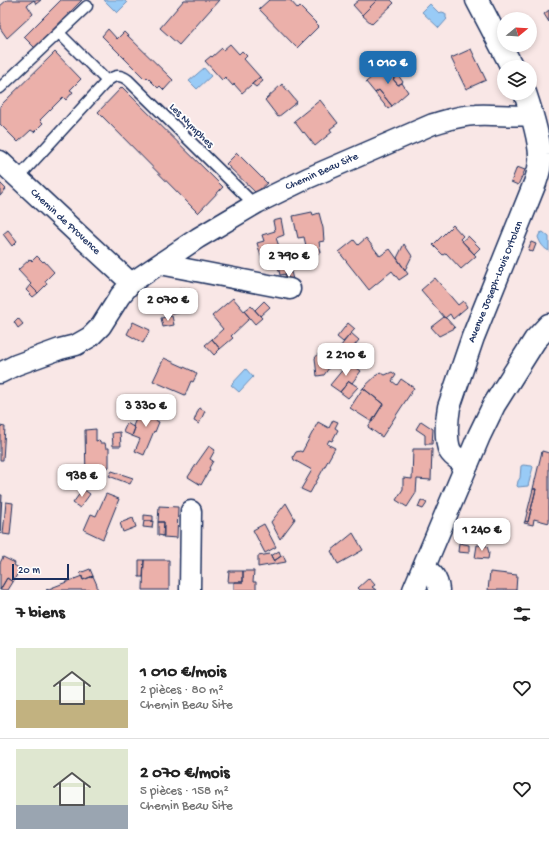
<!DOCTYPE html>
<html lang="fr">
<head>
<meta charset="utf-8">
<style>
	body { margin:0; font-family:"Gochi Hand",sans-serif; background:#f6f6f6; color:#222; height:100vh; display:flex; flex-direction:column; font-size:15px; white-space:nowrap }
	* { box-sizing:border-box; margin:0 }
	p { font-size:13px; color:#767676 }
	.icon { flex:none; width:22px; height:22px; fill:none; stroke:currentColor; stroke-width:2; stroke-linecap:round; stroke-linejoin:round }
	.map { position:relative; height:590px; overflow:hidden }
	.panel { display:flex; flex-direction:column; background:#fff; flex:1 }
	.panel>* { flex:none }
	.needle { width:26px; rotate:72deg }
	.fabs { position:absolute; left:497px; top:12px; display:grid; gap:8px }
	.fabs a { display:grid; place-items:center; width:40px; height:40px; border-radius:50%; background:#fff; box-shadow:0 2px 6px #0003; font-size:20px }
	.scale { position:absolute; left:12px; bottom:10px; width:57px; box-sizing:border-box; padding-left:4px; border:2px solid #1b2f5e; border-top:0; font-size:11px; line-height:14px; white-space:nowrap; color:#1b2f5e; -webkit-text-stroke:3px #fff; paint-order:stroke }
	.price { position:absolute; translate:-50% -34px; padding:0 9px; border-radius:8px; background:#fff; color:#222; font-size:13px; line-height:26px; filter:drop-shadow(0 1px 2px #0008) }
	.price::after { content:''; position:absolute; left:50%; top:24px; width:12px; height:9px; margin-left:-6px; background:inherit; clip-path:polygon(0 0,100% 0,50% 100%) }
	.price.current { background:#1f6fb2; color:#fff }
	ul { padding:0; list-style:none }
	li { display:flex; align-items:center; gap:12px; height:100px; padding:0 16px }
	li+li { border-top:1px solid #e0e0e0 }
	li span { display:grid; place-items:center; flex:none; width:112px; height:80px; border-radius:0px; color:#555 }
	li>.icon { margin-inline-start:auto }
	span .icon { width:48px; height:48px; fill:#fffc; stroke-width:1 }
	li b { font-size:17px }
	h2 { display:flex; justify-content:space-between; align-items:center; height:48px; padding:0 16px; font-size:17px }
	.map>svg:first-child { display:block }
	.water { fill:#99cbf6; stroke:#678db9 }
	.building { fill:#ebb0aa; stroke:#1b2f5e }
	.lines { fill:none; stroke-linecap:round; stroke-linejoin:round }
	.service-casing { stroke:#1b2f5e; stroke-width:13 }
	.minor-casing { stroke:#1b2f5e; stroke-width:23 }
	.tertiary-casing { stroke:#1b2f5e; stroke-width:25 }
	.secondary-casing { stroke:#1b2f5e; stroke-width:25 }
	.service { stroke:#fff; stroke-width:10 }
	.minor { stroke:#fff; stroke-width:20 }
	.tertiary { stroke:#fff; stroke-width:22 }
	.secondary { stroke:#fff; stroke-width:22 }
	.labels { text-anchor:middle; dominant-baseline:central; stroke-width:3.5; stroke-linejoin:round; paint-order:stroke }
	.street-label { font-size:11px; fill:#1b2f5e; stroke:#fff }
</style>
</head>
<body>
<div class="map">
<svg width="549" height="590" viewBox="0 0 549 590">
	<rect width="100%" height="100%" fill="#f9e7e6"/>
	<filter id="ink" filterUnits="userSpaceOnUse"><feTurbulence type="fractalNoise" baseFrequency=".025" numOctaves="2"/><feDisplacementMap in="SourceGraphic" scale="8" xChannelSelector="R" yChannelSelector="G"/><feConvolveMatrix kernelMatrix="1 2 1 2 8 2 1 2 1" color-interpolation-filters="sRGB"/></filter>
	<g filter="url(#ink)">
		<path class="water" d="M104 0H124L127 3 117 13Z
			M430 4 439 13 442 12 445 13 446 15V18L447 19 439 28 422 12Z
			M204 68 211 76 197 89 189 81Z
			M543 232 549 237V251C543 248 540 243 538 237L540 233Z
			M246 369 253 377 239 392 231 385Z
			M523 465 532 466 533 467 528 486 518 487 517 486 518 481 520 478 521 466Z"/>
		<path class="building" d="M7 0H41L36 4 34 0 27 5 33 14 7 38 0 28V25L1 23 0 22V6Z
			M61 0H82L35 48 24 37Z
			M184 0H219L179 45 160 28Z
			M269 0H290L298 9 300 7 319 26 297 48 259 9Z
			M359 0H377L362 15 353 5Z
			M377 0H391L394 3 372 24 362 15Z
			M549 10V22L544 14Z
			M108 29 117 39 124 32 173 80 164 90 160 86 158 88 147 77 145 79 102 36Z
			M230 44 239 54 242 51 247 56 244 59 260 77 242 93 234 84 233 86 225 77 222 80 205 61 211 56 212 57 222 48 223 50Z
			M471 49 486 80 466 89 451 58Z
			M55 52 81 79 70 90 73 92 66 100 63 97 40 120 43 123 34 132 31 130 18 142 0 124V106Z
			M389 63 399 74 393 79 398 85 402 83 408 92 392 106 379 90 375 93 366 82Z
			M398 75 403 82 398 85 393 79Z
			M260 77 263 81 256 87 252 84Z
			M282 84 297 102 278 117 265 100Z
			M122 87 223 187 198 213 98 112Z
			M379 90 392 106 388 109 375 93Z
			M320 100 338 123 330 129 332 132 315 146 304 132 303 133 294 121Z
			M237 153 267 183 256 193 226 164Z
			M517 167 525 170 518 185 511 182Z
			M0 183 6 189 0 196Z
			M312 212 313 215 319 213 323 228 324 241 319 242 321 253 308 255 304 237 298 238 293 216Z
			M281 219 284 235 276 238 284 260 264 266 257 243 264 241 262 235 275 231 273 221Z
			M453 225 463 236 460 239 476 256 461 269 446 253 443 255 433 245Z
			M8 230 17 241 12 246 3 234Z
			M468 236 480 248 474 254 462 241Z
			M366 238 380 256 390 249 408 274 399 280 392 271 369 290 339 252 354 240 358 245Z
			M531 242 536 244 533 252 528 250Z
			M404 244 412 256 405 270 397 258Z
			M37 256 43 262 44 261 54 272 45 281 47 284 38 293 30 285 31 284 18 270 30 259 32 261Z
			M284 260 286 274 280 275 277 262Z
			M291 272 294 283 287 282 285 274Z
			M435 278 458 305 463 301 466 305 467 307 453 319 450 314 445 318 421 290Z
			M30 285 38 293 33 297 26 290Z
			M185 288V289L190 288 195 309 169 315 162 293Z
			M233 298 250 318 231 336 233 338 220 349 212 339 223 329 212 316Z
			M264 301 270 307 260 316 255 310Z
			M251 306 262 318 255 324 244 311Z
			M172 316 174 325 163 327 161 318Z
			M444 317 445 318H446L455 328 439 336 431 327Z
			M18 318 23 324 18 328 14 322Z
			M133 322 150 330 143 343 127 334Z
			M348 323 355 329 343 342 337 337Z
			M351 333 359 340 340 363 336 358 324 375 317 376 315 358 323 348 333 356Z
			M212 339 220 349 214 355 205 345Z
			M164 358 195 372V373L197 374 193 382 191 381 185 395 153 381Z
			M349 362 361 371 352 383 349 381 340 392 330 385Z
			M380 372 385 375 392 372 396 375 392 381 397 385 401 379 414 388 382 437 368 427 383 404 363 388Z
			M349 381 358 387 348 398 340 392Z
			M363 388 383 404 372 422 350 408Z
			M154 404 161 406 155 420 159 422 155 432 154 431 144 455 135 451 140 439 132 436 135 428 133 426 140 410 151 416 153 412 151 411Z
			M199 408 205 411 199 424 194 421Z
			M333 420 338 422 335 428 338 430 332 441 329 440 327 444 335 448 310 493 301 489 312 470 294 460 293 457 296 452 300 451 302 452 318 422 329 428Z
			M421 421 433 429 432 444H425V435L416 429Z
			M127 423 135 428 132 436 123 432Z
			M0 426 5 427 3 460H0Z
			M96 429V441L99 440 100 443H105L106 448H109V467L106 468 103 478 86 479 85 430Z
			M120 432 121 446H113L112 433Z
			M209 446 215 450 210 459 213 461 209 468 210 469 201 485 188 477 197 463Z
			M413 449H432L431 480 417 479 416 493 407 507 396 500 403 489V478L412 479Z
			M542 451 549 453V523L534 519 533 525 524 523 525 521 528 522 536 489H533Z
			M112 471 133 478 130 484 109 476Z
			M83 489 90 494 80 508 73 503Z
			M533 489H536L528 522 525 521Z
			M106 494 119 499 103 539 84 530 91 514 96 516Z
			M0 495H2L0 534Z
			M421 500 427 503 423 509 418 507Z
			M6 502 13 503 10 535 3 534Z
			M286 503 295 519 280 539 271 522Z
			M159 506 178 507 177 538 163 537 164 522H158Z
			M144 515 153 516V521H144Z
			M133 518 136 527 123 532 120 523Z
			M144 521H153L152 528 143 527Z
			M158 522H164V536L158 535Z
			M264 524 276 547 265 553 253 530Z
			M353 533 363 550 338 564 331 551Z
			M459 543 469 545V553L458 552Z
			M477 545 487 546 489 553 488 559 475 558Z
			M279 551 281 556 274 561 271 556Z
			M270 554 274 561 283 555 286 562 258 567V556Z
			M3 557 15 563 14 565 20 569 13 582 7 578 0 590V563Z
			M139 560H144L143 577H139Z
			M144 560H169V590H143Z
			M90 569 93 576 83 580 80 573Z
			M229 571H243V582H228Z
			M243 571H254L253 582H256V590H234V582H243Z
			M490 572 517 575 516 590H488Z
			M82 576 83 580 93 576 97 585V590H46Z
			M7 578 13 582 8 590H0Z
			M369 578 375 585 372 587 376 590H360L358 588Z"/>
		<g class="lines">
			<g class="service-casing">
				<path id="service" d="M59 33 107 81
					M0 88 87 6
					M18 178 107 81C115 75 120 74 128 80L254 204"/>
			</g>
			<g class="minor-casing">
				<path id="minor" d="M0 161 79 235 131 283
					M160 264 290 289
					M0 373 16 365 60 349 76 345 90 337 101 326 120 296 131 283 198 238 257 203 308 178 433 124C447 120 461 115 476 115 494 114 513 117 532 115
					M423 568C433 572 438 580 439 590
					M190 590 191 511"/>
			</g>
			<g class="tertiary-casing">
				<path id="tertiary" d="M477 0 512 67
					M467 465C462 461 453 457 450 451 445 440 447 419 449 407L473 337 535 183C538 174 541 165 540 155 539 136 531 111 525 93"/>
			</g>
			<g class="secondary-casing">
				<path id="secondary" d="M414 590 479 436 494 405 535 340 549 325"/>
			</g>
			<use href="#service" class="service"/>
			<use href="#minor" class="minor"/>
			<use href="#tertiary" class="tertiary"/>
			<use href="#secondary" class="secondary"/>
		</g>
	</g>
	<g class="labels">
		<g class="street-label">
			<text transform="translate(191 126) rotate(45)">Les Nymphes</text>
			<text transform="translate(322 172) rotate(-24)">Chemin Beau Site</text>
			<text transform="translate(65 222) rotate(43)">Chemin de Provence</text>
			<text transform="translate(496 282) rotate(-68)">Avenue Joseph-Louis Ortolan</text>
		</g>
	</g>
</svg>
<div class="fabs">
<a><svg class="needle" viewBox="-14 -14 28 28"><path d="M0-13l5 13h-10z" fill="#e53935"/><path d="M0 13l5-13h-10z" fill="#767676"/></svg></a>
<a><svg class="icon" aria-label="layers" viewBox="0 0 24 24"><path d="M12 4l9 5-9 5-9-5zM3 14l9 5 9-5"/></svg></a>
</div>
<div class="scale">20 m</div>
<b class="price current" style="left:388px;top:85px">1 010 €</b>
<b class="price" style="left:289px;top:278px">2 790 €</b>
<b class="price" style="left:168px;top:322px">2 070 €</b>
<b class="price" style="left:346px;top:377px">2 210 €</b>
<b class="price" style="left:146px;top:428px">3 330 €</b>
<b class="price" style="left:82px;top:498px">938 €</b>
<b class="price" style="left:482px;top:552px">1 240 €</b>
</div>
<section class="panel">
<h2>7 biens<svg class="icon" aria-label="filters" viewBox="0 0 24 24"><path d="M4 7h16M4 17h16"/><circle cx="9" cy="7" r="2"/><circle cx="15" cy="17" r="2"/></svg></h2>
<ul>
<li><span style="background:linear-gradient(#dfe7d0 65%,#c2b280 0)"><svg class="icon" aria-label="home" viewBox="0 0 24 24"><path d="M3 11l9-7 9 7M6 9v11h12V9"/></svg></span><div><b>1 010 €/mois</b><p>2 pièces · 80 m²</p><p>Chemin Beau Site</p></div><svg class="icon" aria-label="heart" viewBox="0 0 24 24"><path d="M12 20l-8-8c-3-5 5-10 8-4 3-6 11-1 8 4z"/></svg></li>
<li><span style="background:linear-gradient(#dfe7d0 70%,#9aa5b1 0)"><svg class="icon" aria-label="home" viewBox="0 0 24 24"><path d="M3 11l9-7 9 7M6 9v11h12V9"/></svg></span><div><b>2 070 €/mois</b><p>5 pièces · 158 m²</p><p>Chemin Beau Site</p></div><svg class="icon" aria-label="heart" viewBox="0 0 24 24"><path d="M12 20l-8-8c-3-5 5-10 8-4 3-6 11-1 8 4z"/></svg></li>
</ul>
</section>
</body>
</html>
